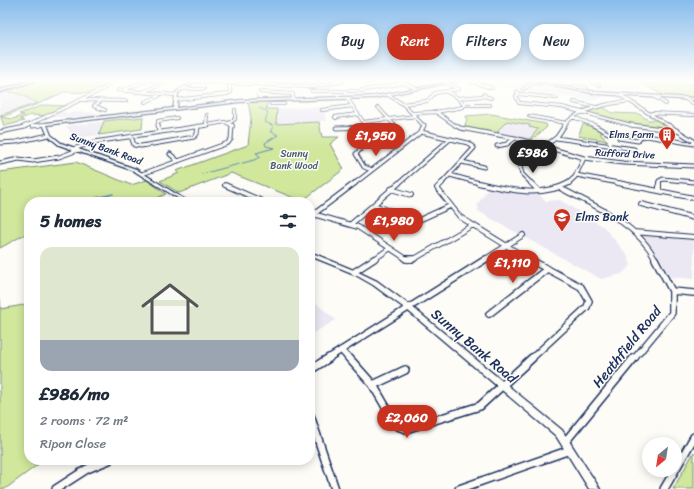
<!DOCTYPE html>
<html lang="en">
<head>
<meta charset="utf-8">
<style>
	body { margin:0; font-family:Sriracha,sans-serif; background:#f2f2f3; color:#1f2937; height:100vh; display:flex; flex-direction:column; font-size:15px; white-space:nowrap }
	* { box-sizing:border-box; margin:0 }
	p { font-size:13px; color:#747a83 }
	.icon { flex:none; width:22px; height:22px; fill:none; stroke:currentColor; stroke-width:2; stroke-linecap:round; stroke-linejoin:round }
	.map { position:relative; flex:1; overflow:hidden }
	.sheet { position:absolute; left:24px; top:197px; width:291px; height:268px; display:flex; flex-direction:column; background:#fff; border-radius:16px; box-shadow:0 2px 10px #0003 }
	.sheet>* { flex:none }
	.top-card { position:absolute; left:327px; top:24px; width:307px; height:36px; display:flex; gap:8px }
	.needle { width:26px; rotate:210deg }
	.fabs { position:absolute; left:642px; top:437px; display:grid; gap:8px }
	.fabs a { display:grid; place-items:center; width:40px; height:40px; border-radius:50%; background:#fff; box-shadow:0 2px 10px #0003; font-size:20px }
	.price { position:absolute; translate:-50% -34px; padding:0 9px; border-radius:14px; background:#c8321e; color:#fff; font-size:13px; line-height:26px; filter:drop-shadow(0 1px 2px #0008) }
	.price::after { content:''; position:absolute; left:50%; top:24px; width:12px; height:9px; margin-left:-6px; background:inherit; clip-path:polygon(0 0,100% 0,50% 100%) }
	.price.active { background:#222; color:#fff }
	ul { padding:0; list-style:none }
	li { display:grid; align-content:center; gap:8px; height:212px; padding:0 16px }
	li+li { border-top:1px solid #e0e1e3 }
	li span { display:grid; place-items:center; height:124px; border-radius:12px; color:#555 }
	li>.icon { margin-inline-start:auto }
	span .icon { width:72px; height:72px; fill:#fffc; stroke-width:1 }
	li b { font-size:17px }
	h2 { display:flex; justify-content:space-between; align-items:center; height:48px; padding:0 16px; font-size:17px }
	.chip { padding:0 14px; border-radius:16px; background:#fff; box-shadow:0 2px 10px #0003; font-size:14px; line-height:36px }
	.chip.active { background:#c8321e; color:#fff }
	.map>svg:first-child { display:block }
	.built { fill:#ece8f3 }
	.green { fill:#d0e79c; stroke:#768b7d }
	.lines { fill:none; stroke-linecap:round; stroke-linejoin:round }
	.stream-far1 { stroke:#658bb8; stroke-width:1 }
	.stream { stroke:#658bb8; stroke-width:1.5 }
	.minor-far4-casing { stroke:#1b2f5e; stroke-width:4 }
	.minor-far3-casing { stroke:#1b2f5e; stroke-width:5 }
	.minor-far2-casing { stroke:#1b2f5e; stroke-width:6 }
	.minor-far1-casing { stroke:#1b2f5e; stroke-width:8 }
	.minor-casing { stroke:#1b2f5e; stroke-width:10 }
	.tertiary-casing { stroke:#1b2f5e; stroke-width:2.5 }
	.motorway-casing { stroke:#1b2f5e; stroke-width:3 }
	.minor-far4 { stroke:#fdfcf7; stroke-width:2.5 }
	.minor-far3 { stroke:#fdfcf7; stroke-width:3 }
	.minor-far2 { stroke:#fdfcf7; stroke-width:4 }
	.minor-far1 { stroke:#fdfcf7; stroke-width:5.5 }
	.minor { stroke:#fdfcf7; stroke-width:7 }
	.tertiary { fill:#fdfcf7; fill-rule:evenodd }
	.motorway { fill:#fdfcf7; fill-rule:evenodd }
	.labels { text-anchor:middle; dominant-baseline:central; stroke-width:3; stroke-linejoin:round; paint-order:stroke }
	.far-poi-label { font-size:10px; fill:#1b2f5e; stroke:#fdfcf7; text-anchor:end }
	.far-street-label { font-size:10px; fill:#1b2f5e; stroke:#fdfcf7 }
	.far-park-label { font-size:10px; fill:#485d6e; stroke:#fdfcf7 }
	.poi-label { font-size:12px; fill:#1b2f5e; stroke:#fdfcf7; text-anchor:start }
	.near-street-label { font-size:14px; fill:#1b2f5e; stroke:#fdfcf7 }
</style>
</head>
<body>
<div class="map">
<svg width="694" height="489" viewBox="0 0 694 489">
	<rect width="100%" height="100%" fill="#fdfcf7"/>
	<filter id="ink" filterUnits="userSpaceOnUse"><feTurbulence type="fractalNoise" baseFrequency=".025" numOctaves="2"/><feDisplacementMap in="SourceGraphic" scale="8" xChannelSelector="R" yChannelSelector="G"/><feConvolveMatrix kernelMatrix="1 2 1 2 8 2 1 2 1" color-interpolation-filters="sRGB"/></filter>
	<g filter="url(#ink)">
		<path class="built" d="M483 81H524L600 94 603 98 590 101 555 94 511 90 517 89Z
			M528 81H652V83L636 84 641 90H615L564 81 554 86Z
			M12 89 64 92 39 104 0 116V93Z
			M319 107 324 111 326 121 275 124 277 109Z
			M60 112H66L64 114 78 112 109 114 83 117H50Z
			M143 117 142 129 78 138 72 134 66 126Z
			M507 121 539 127 529 140 499 133 498 130Z
			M489 187 537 193 546 201 560 200 604 227 627 255 631 265 622 274 601 279 524 237 478 211V204Z
			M644 235 694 239V279L670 277 662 262 642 237Z
			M310 298 336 320 310 335Z"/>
		<path class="green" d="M35 81H112L92 93 64 92 38 104C27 97 13 89 0 93Z
			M653 81H675L694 85V98L664 96 641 83H653Z
			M268 100 266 109H277L276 124 319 122 322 137H339L330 144 344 169 302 201 231 173 179 193 160 181 179 173 176 171 248 145 251 118 248 101Z
			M35 104H38L1 117 13 119 24 115 19 114 44 105 66 106 47 116 31 115 20 119 24 121 4 126 0 115Z
			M603 107 612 113 639 114 648 120H658L674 130 634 124 587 112Z
			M491 114 546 124 547 127 530 141 529 140 538 129 529 127 530 125 507 121 498 130 499 133 464 128 467 119 466 116Z
			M143 117 142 129 99 135 104 121Z
			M583 124 601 130V135L608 141 578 136Z
			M76 162 131 185 147 180 166 194 148 202H29V232L0 248V172Z
			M0 299 1 309 29 304V460H44L5 489H0Z
			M694 452V489H673Z"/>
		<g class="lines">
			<path class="stream-far1" d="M268 81 302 83 322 81
				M256 95 258 98
				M202 174 254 160 261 157 256 153 274 148 266 146 265 143 278 135 270 131 274 126 265 122 268 112 259 108"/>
			<path class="stream" d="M79 202 113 194"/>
			<g class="minor-far4-casing">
				<path id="minor-far4" d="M194 81 312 87 344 81
					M399 81 416 88
					M469 81 492 88
					M591 81 599 85
					M367 82 375 81
					M574 86 587 88
					M181 89H204
					M523 89 534 83
					M118 90 176 95
					M123 90 146 81
					M312 91H359L404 83
					M143 92 166 82 151 81
					M260 92 293 94V99
					M517 92 519 94 516 96 519 103 562 107 635 126
					M484 94V96L491 98
					M519 94 557 98
					M388 95 403 104 424 126
					M620 95 669 126
					M655 97 666 104
					M347 98 366 126
					M458 98 484 96
					M684 98 694 104
					M82 100 126 101
					M175 100 227 94 231 92 229 87 233 83
					M101 101 94 106 105 110
					M145 102 159 96
					M574 102 595 107
					M271 104H284
					M403 104 427 101 435 93 459 89 446 83
					M464 105H490
					M378 107 395 126
					M322 110 352 106
					M436 112 456 126
					M413 113 436 112 463 107 464 105 458 98 447 92
					M652 113 694 115
					M529 116 566 123
					M573 117 596 126
					M336 118 335 117 358 114
					M363 122 416 116
					M229 123 235 119V110
					M206 125 207 115
					M26 126 103 89 114 81
					M35 126 45 124
					M158 126V121L177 118
					M202 126 225 122 233 126
					M564 126C575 109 612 103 630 101"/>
			</g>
			<g class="minor-far3-casing">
				<path id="minor-far3" d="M158 125 159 132
					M365 125 373 136 356 154 364 167 372 170
					M394 125 396 127
					M455 125 460 128 515 138 584 158 623 163 694 166
					M593 125 608 133
					M631 125 678 131
					M668 125 694 141
					M32 126 41 125
					M23 127 28 125
					M336 128 367 127
					M0 132 25 127
					M421 132 468 143 474 148 441 184
					M131 136 134 145 141 146 194 137 197 134 198 126
					M556 138 634 149
					M619 138 638 141 641 137 647 136 694 144
					M0 143 16 142 49 135
					M497 146 507 144 515 138
					M544 147 557 137 565 125
					M73 149 94 142 208 125
					M170 154 178 161
					M522 157 519 163 522 174 532 184
					M462 162 484 167
					M0 163 19 159 33 161 59 157 78 150
					M142 174 228 143 231 139 232 125
					M450 175 483 184
					M576 175 624 184
					M354 184 421 132 424 125
					M398 184 450 139
					M567 184 575 177 584 158
					M659 184V181L663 179 694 182"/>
			</g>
			<g class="minor-far2-casing">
				<path id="minor-far2" d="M442 183 437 188 460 217 530 260
					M478 183C508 190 541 198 569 183
					M531 183 538 190
					M618 183 694 198
					M659 183V190
					M225 185 264 202
					M560 188C595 206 637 223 656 260
					M391 189 411 195
					M641 204 694 218
					M373 205 419 220
					M313 214 358 227 408 260
					M310 217 355 183
					M351 224 399 183
					M408 225 450 206
					M634 232 694 237
					M373 260 389 249
					M409 260 416 258 473 225
					M484 260 523 235"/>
			</g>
			<g class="minor-far1-casing">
				<path id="minor-far1" d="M406 259H413
					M529 259 581 287 589 301 587 307 531 359
					M354 272 374 259
					M672 291 694 293
					M489 314 547 269
					M341 350 349 359
					M327 359 486 259
					M634 359 672 313V291L655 259"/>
			</g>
			<g class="minor-casing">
				<path id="minor" d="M349 358 373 385 397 426 406 429 480 406 532 358
					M310 370 329 358
					M373 385 405 370
					M310 415 335 489
					M565 442 634 358
					M675 470 694 437
					M56 489 87 469 109 460
					M459 489 570 450
					M664 489 675 470"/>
			</g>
			<g class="tertiary-casing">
				<path id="tertiary" d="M194 81H196L178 93 177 108 240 100 375 96 455 81H458L375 98 240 102 47 125 51 135 61 143 136 169 189 202H184L134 171 59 145 48 136 43 124 45 123 173 108 176 92Z
					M524 81H528L598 92 694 98V100L598 94Z
					M310 252 356 271 377 281 411 306 562 430 600 489H589L556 436 407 310 373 285 352 273 310 256Z"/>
			</g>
			<g class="motorway-casing">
				<path id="motorway" d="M29 81H34L0 92V90Z"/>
			</g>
			<use href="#minor-far4" class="minor-far4"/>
			<use href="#minor-far3" class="minor-far3"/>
			<use href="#minor-far2" class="minor-far2"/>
			<use href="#minor-far1" class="minor-far1"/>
			<use href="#minor" class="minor"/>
			<use href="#tertiary" class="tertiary"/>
			<use href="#motorway" class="motorway"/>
		</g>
	</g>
	<linearGradient id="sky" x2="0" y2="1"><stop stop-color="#87bced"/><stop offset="0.54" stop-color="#fefefb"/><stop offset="1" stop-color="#fefefb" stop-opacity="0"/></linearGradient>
	<rect width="694" height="149" fill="url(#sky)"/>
	<defs>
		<g id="building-pin" transform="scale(0.9)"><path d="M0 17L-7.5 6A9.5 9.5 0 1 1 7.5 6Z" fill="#c8321e" stroke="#fdfcf7"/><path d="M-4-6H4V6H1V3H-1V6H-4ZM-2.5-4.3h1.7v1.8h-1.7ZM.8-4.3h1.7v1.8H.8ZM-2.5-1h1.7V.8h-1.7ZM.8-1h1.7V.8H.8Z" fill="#fff"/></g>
		<g id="school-pin" transform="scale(0.9)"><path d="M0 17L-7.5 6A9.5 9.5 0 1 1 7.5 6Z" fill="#c8321e" stroke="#fdfcf7"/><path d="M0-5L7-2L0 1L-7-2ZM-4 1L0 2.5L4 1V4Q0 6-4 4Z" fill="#fff"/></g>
	</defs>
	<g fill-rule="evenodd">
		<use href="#building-pin" x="667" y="135"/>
		<use href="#school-pin" x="562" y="217"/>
	</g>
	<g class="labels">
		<g class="far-poi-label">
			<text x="654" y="135">Elms Farm</text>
		</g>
		<g class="far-street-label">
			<text transform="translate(106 149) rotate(20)">Sunny Bank Road</text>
			<text transform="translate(625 154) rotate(3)">Rufford Drive</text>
		</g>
		<g class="far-park-label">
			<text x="294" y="154">Sunny<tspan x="294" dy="12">Bank Wood</tspan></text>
		</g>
		<g class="poi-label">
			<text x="575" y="217">Elms Bank</text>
		</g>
		<g class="near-street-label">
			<text transform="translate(474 346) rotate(40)">Sunny Bank Road</text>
			<text transform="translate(627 347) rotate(-51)">Heathfield Road</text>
		</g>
	</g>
</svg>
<div class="fabs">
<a><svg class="needle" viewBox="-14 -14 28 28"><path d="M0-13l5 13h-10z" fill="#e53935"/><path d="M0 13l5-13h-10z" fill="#747a83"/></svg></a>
</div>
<b class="price" style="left:376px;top:157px">£1,950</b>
<b class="price active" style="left:533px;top:174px">£986</b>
<b class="price" style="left:394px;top:242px">£1,980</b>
<b class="price" style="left:513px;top:284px">£1,110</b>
<b class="price" style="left:407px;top:439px">£2,060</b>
<div class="top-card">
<a class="chip">Buy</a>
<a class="chip active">Rent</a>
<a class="chip">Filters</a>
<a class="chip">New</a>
</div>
<section class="sheet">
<h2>5 homes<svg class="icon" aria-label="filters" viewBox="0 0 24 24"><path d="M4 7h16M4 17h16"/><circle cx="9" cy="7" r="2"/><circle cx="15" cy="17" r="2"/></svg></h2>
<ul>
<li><span style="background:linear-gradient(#dfe7d0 75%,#9aa5b1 0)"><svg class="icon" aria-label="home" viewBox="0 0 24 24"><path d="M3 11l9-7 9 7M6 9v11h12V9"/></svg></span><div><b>£986/mo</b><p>2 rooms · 72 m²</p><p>Ripon Close</p></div></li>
</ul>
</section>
</div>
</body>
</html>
